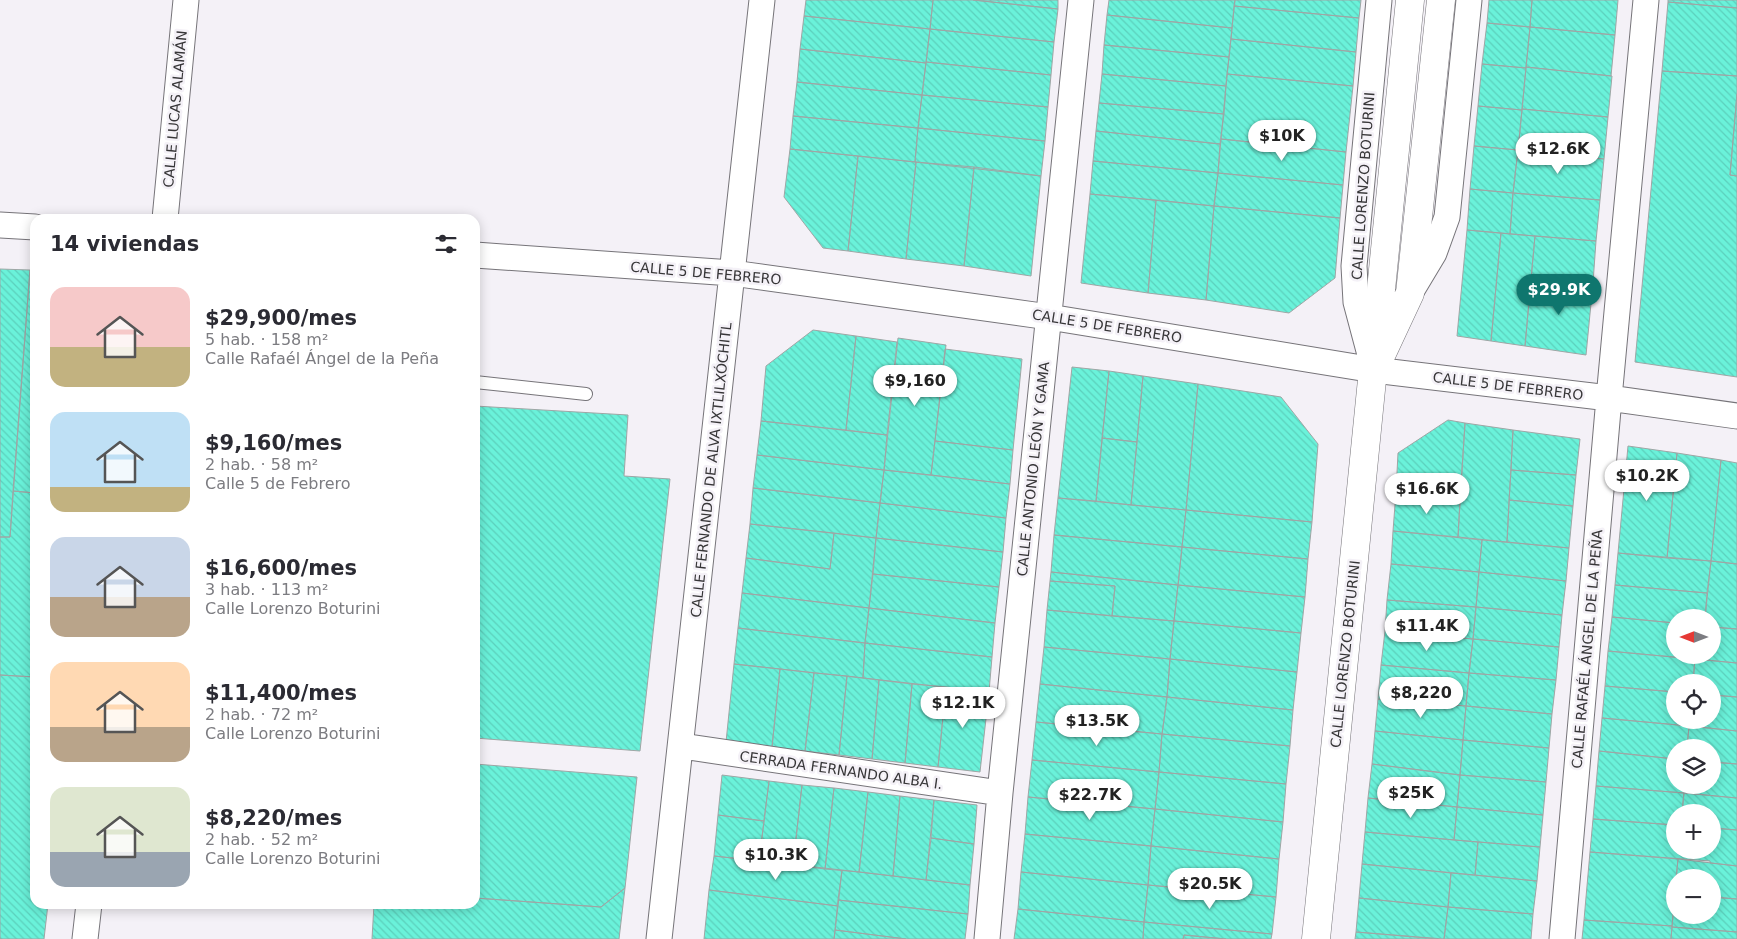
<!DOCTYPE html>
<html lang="es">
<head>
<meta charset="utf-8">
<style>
	body { margin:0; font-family:"DejaVu Sans",sans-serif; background:#f7f7f7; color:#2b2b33; height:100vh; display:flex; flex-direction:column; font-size:19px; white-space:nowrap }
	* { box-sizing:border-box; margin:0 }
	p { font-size:16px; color:#7c7c81 }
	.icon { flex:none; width:28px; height:28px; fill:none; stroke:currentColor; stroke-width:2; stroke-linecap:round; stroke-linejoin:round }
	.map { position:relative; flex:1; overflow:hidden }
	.side { position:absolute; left:30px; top:214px; width:450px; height:695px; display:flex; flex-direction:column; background:#fff; border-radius:15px; box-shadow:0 2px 12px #0003 }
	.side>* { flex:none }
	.needle { width:32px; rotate:270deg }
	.tools { position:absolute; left:1666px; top:609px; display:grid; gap:10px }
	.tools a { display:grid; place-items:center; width:55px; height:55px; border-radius:50%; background:#fff; box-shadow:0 2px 12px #0003; font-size:25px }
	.price { position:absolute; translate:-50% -42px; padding:0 11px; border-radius:18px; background:#fff; color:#222; font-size:16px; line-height:32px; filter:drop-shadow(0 1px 2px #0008) }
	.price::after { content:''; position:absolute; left:50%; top:30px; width:15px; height:11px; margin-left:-8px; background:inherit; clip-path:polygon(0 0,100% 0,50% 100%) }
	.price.active { background:#0f766e; color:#fff }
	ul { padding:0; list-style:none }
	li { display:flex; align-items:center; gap:15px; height:125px; padding:0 20px }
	li span { display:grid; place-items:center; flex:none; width:140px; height:100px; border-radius:15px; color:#555 }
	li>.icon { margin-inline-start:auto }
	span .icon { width:60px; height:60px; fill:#fffc; stroke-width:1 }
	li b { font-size:21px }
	h2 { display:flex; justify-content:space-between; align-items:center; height:60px; padding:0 20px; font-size:21px }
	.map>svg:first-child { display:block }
	.building { fill:url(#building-back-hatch); stroke:#9fa6a5 }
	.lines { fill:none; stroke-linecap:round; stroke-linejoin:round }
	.service-casing { stroke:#767479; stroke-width:14 }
	.minor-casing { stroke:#767479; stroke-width:27 }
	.secondary-casing { stroke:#767479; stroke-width:29 }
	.service { stroke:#fff; stroke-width:12 }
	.minor { stroke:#fff; stroke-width:25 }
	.secondary { stroke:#fff; stroke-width:28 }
	.labels { text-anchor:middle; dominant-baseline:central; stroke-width:5; stroke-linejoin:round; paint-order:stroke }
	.street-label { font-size:14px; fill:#373638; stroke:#f4f1f7 }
</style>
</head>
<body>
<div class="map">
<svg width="1737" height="939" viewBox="0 0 1737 939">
	<defs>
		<pattern id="building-back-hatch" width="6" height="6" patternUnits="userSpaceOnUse" patternTransform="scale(1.25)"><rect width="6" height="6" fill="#6af2da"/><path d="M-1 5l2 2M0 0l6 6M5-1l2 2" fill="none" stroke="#5cd0bc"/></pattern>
	</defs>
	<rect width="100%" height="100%" fill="#f4f1f7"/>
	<path class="building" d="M806 0H933L930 29 804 16Z
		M933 0H973L1058 9 1054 42 930 29Z
		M973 0H1058V9Z
		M1109 0H1235L1232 28 1107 15Z
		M1235 0H1361L1359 18 1234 6Z
		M1489 0H1532L1530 27 1487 23Z
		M1532 0H1618L1615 35 1530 27Z
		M1668 0H1737V8L1668 2Z
		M1668 2 1737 8V76L1662 71Z
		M1234 6 1359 18 1356 52 1231 39Z
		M1107 15 1232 28 1229 57 1104 45Z
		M804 16 930 29 926 63 800 49Z
		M1487 23 1530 27 1526 68 1482 64Z
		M1530 27 1615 35 1611 76 1526 67Z
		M930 29 1054 42 1051 75 926 62Z
		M1231 39 1356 52 1353 86 1227 74Z
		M1104 45 1229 57 1226 86 1102 74Z
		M800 49 926 63 922 95 797 82Z
		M926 62 1051 75 1048 107 922 95Z
		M1482 64 1526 68 1522 110 1478 106Z
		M1526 67 1612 76 1608 117 1522 109Z
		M1662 71 1737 76V94L1730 175 1737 176V377L1635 362Z
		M1102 74 1226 86 1224 114 1099 103Z
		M1227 74 1353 86 1346 152 1221 139Z
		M797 82 922 95 918 128 793 116Z
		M1737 94V176L1730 175Z
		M922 95 1048 107 1045 141 918 128Z
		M1099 103 1224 114 1220 144 1096 131Z
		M1478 106 1522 110 1518 150 1474 146Z
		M1522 109 1608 117 1604 159 1518 150Z
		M793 116 918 128 915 162 790 149Z
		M918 128 1045 141 1041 176 915 162Z
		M1096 131 1220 144 1218 173 1093 161Z
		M1221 139 1346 152 1343 185 1218 173Z
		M1474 146 1518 150 1513 193 1470 189Z
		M790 149 858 156 848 251 823 248 784 197Z
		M1518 150 1604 159 1600 200 1513 193Z
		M858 156 916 162 906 259 848 251Z
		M1093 161 1218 173 1214 206 1090 194Z
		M916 162 974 167 964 266 906 259Z
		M974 167 1041 176 1031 276 964 266Z
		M1218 173 1343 185 1340 218 1214 206Z
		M1470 189 1513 193 1510 234 1467 230Z
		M1513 193 1600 200 1596 241 1510 234Z
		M1090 194 1156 200 1148 293 1081 283Z
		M1156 200 1214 206 1206 300 1148 293Z
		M1214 206 1340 218 1335 278 1289 313 1206 300Z
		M1467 230 1501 233 1491 341 1457 336Z
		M1501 233 1535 236 1525 346 1491 341Z
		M1535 236 1596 241 1593 283 1531 279Z
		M0 269 30 270 10 537H0Z
		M30 270H35V493L13 491Z
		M1531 279 1593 283 1586 355 1525 346Z
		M813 330 856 336 846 430 761 421 766 366Z
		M856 336 897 342 887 435 846 430Z
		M898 338 946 345 931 475 884 470Z
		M945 349 1022 359 1013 450 935 441Z
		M1072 367 1109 371 1096 501 1058 498Z
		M1109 371 1143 376 1137 442 1102 438Z
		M1143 376 1198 384 1186 510 1131 505Z
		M1198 384 1281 397 1318 444 1312 522 1186 510Z
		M475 406 628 415 624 476 670 479 640 751 475 738Z
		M1448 420 1465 423 1460 498 1396 492 1398 453Z
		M761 421 887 435 884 470 757 455Z
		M1465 423 1513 430 1507 542 1458 537Z
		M1513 430 1580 439 1576 475 1511 470Z
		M1102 438 1137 442 1131 505 1096 501Z
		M935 441 1013 450 1010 484 931 475Z
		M1628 446 1677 453 1667 558 1618 553Z
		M1677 453 1721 460 1711 561 1667 558Z
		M757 455 884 470 880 503 753 488Z
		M1721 460 1737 463V564L1711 561Z
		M884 470 1010 484 1006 518 880 503Z
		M1511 470 1576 475 1573 506 1509 500Z
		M753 488 880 503 876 538 750 524Z
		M13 491 35 493V677L0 675V537H10Z
		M1396 492 1460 498 1458 537 1393 531Z
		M1058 498 1186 510 1182 547 1054 535Z
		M1509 500 1573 506 1569 548 1507 542Z
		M880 503 1006 518 1003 552 876 538Z
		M1186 510 1312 522 1308 559 1182 547Z
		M750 524 834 533 830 569 746 558Z
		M1393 531 1482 540 1479 572 1391 564Z
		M834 533 876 538 869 608 742 593 746 558 830 569Z
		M1054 535 1182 547 1178 585 1051 572Z
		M876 538 1003 552 999 587 873 574Z
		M1482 540 1569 548 1566 581 1479 572Z
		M1182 547 1308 559 1305 597 1178 585Z
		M1618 553 1711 561 1707 593 1615 585Z
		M1711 561 1737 564V629L1712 627V618H1705Z
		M1391 564 1479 572 1476 607 1387 600Z
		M1051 572 1178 585 1174 621 1112 616 1115 586 1050 581Z
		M1479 572 1566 581 1562 615 1476 607Z
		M873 574 999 587 995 623 869 608Z
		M1050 581 1115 586 1112 616 1047 610Z
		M1178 585 1305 597 1301 633 1174 621Z
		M1615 585 1707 593 1705 618H1675V623L1612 617Z
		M742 593 869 608 865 643 738 628Z
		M1387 600 1476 607 1473 639 1385 631Z
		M1476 607 1562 615 1559 647 1473 639Z
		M869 608 995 623 992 657 865 643Z
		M1047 610 1174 621 1170 659 1044 647Z
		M1612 617 1675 623V655H1696L1695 659 1608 651Z
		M1174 621 1301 633 1297 672 1170 659Z
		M1712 627 1737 629V663L1695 659 1696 655H1712Z
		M738 628 865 643 863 678 734 664Z
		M1385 631 1473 639 1469 673 1381 665Z
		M1473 639 1559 647 1556 680 1469 673Z
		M865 643 992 657 989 692 863 678Z
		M1044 647 1170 659 1167 697 1040 684Z
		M1608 651 1695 659 1693 682H1675V692L1605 686Z
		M1170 659 1297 672 1293 710 1167 697Z
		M1695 659 1737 663V697L1712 695V682H1693Z
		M734 664 780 669 772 747 726 742Z
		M1381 665 1469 673 1466 706 1378 699Z
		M780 669 814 673 805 751 772 747Z
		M814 673 847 676 839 755 805 751Z
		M1469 673 1556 680 1552 714 1466 706Z
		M0 675 35 677V904H48L44 939H0Z
		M847 676 879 680 872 759 839 755Z
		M879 680 912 684 905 763 872 759Z
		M912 684 946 687 938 767 905 763Z
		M1040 684 1167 697 1162 734 1036 722Z
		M1605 686 1675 692V720H1690L1689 726 1602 718Z
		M946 687 989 692 980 772 938 767Z
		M1712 695 1737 697V731L1689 726 1690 720H1712Z
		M1167 697 1293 710 1290 746 1162 734Z
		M1378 699 1466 706 1463 740 1375 731Z
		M1466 706 1552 714 1549 748 1463 740Z
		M1602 718 1689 726 1687 748H1675V759L1599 751Z
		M1036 722 1162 734 1159 772 1032 760Z
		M1689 726 1737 731V764L1712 762V748H1687Z
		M1375 731 1463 740 1460 775 1372 764Z
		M1162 734 1290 746 1286 784 1159 772Z
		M1463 740 1549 748 1546 782 1460 775Z
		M1599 751 1675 759V785H1684V793L1596 786Z
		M1032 760 1159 772 1155 809 1028 797Z
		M1712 762 1737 764V798L1684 793V785H1712Z
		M475 764 637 777 625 888 601 907 475 898Z
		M1372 764 1460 775 1457 807 1368 798Z
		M1159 772 1286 784 1283 822 1155 809Z
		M722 775 769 781 764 821 718 815Z
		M1460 775 1546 782 1543 815 1457 807Z
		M769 781 802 785 793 865 759 861Z
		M802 785 834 788 825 869 793 865Z
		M1596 786 1684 793 1682 812H1675V825L1593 819Z
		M834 788 868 792 859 872 825 869Z
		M868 792 900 796 893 876 859 872Z
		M1684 793 1737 798V830L1712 828V812H1682Z
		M900 796 934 800 926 880 893 876Z
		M1028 797 1155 809 1151 846 1025 834Z
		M1368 798 1457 807 1454 840 1365 832Z
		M934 800 977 805 974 844 931 838Z
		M1457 807 1543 815 1540 847 1454 840Z
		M1155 809 1283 822 1279 859 1151 846Z
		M718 815 764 821 759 861 714 856Z
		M1593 819 1675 825V850H1712V828L1737 830V866L1710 863V861L1590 852Z
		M1365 832 1478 842 1475 875 1362 864Z
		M1025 834 1151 846 1148 885 1021 872Z
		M931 838 974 844 970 885 926 880Z
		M1478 842 1540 847 1537 881 1475 875Z
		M1151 846 1279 859 1276 897 1148 885Z
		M1590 852 1678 859 1672 926 1584 920Z
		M714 856 842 870 838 906 709 890Z
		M1678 859 1737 866V899L1712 897V878H1676Z
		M1362 864 1451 873 1448 907 1359 898Z
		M842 870 970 885 968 914 838 900Z
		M1021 872 1148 885 1144 922 1018 909Z
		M1451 873 1537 881 1533 914 1448 907Z
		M1148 885 1276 897 1272 934 1144 922Z
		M625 888 619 939H372L374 904H475V898L601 907Z
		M709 890 838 906 834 939H704Z
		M1675 894V915H1712V897L1737 899V932L1672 927Z
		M1359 898 1448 907 1444 939 1356 932Z
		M838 900 968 914 965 939H906L835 930Z
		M1448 907 1533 914 1531 939H1444Z
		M1018 909 1144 922 1143 939H1014Z
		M1584 920 1672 926 1671 939H1582Z
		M1144 922 1272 934 1271 939H1226L1184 935 1183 939H1143Z
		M1672 927 1737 932V939H1671Z
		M835 930 906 939H834Z
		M1356 932 1438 939H1355Z
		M1184 935 1226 939H1183Z"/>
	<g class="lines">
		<g class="service-casing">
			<path id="service" d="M475 382 586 394"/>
		</g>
		<g class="minor-casing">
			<path id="minor" d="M165 219 186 0
				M0 225 35 227
				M475 255 732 273 1049 317 1374 370 1609 398 1737 416
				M1410 293 1434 253 1447 217 1469 0
				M1372 362 1356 302 1354 266 1379 0
				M682 746 1000 793
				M85 939 89 904
				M659 939 762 0
				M987 939 1000 793 1081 0
				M1562 939 1609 398 1646 0"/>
		</g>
		<g class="secondary-casing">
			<path id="secondary" d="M1382 353 1410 293 1441 0
				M1316 939 1410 0"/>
		</g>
		<use href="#service" class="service"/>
		<use href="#minor" class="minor"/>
		<use href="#secondary" class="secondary"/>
	</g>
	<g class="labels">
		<g class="street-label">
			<text transform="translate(175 109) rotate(-85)">CALLE LUCAS ALAMÁN</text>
			<text transform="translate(1363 186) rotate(-86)">CALLE LORENZO BOTURINI</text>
			<text transform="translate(706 273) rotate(5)">CALLE 5 DE FEBRERO</text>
			<text transform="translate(1107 326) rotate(9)">CALLE 5 DE FEBRERO</text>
			<text transform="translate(1508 386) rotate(7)">CALLE 5 DE FEBRERO</text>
			<text transform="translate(1033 469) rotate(-84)">CALLE ANTONIO LEÓN Y GAMA</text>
			<text transform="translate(711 470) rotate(-84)">CALLE FERNANDO DE ALVA IXTLILXÓCHITL</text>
			<text transform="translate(1587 649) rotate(-85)">CALLE RAFAÉL ÁNGEL DE LA PEÑA</text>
			<text transform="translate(1345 654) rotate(-84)">CALLE LORENZO BOTURINI</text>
			<text transform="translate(841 770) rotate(8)">CERRADA FERNANDO ALBA I.</text>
		</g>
	</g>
</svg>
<div class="tools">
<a><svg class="needle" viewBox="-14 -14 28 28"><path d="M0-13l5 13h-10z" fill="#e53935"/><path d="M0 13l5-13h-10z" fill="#7c7c81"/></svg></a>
<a><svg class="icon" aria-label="locate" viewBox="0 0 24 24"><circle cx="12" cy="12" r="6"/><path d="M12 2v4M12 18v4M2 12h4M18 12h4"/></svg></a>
<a><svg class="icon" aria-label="layers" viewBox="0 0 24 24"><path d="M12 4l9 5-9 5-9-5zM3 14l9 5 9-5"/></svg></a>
<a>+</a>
<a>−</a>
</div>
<b class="price" style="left:1282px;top:162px">$10K</b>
<b class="price" style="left:1558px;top:175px">$12.6K</b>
<b class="price active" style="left:1559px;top:316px">$29.9K</b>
<b class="price" style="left:915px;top:407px">$9,160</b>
<b class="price" style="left:1647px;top:502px">$10.2K</b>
<b class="price" style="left:1427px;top:515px">$16.6K</b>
<b class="price" style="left:1427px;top:652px">$11.4K</b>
<b class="price" style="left:1421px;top:719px">$8,220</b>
<b class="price" style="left:963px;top:729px">$12.1K</b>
<b class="price" style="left:1097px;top:747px">$13.5K</b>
<b class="price" style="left:1411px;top:819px">$25K</b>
<b class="price" style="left:1090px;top:821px">$22.7K</b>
<b class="price" style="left:776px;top:881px">$10.3K</b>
<b class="price" style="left:1210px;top:910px">$20.5K</b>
<section class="side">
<h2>14 viviendas<svg class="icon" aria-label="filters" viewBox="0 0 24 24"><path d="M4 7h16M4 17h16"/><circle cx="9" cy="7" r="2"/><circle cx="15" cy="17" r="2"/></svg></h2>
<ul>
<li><span style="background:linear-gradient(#f6c9c9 60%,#c2b280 0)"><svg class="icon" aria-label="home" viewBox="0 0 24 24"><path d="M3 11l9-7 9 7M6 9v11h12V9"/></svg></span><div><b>$29,900/mes</b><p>5 hab. · 158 m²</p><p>Calle Rafaél Ángel de la Peña</p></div></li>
<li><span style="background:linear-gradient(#bfe0f5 75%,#c2b280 0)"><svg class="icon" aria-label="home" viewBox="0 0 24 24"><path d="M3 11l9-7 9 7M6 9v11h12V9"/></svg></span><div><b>$9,160/mes</b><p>2 hab. · 58 m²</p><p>Calle 5 de Febrero</p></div></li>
<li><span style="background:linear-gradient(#c9d6e8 60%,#b9a48a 0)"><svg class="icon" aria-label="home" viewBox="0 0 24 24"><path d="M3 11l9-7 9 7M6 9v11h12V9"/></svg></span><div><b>$16,600/mes</b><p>3 hab. · 113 m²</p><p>Calle Lorenzo Boturini</p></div></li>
<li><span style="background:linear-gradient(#ffd9b3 65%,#b9a48a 0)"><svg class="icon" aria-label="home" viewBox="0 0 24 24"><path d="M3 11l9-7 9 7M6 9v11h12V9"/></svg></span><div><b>$11,400/mes</b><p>2 hab. · 72 m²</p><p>Calle Lorenzo Boturini</p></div></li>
<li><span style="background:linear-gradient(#dfe7d0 65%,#9aa5b1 0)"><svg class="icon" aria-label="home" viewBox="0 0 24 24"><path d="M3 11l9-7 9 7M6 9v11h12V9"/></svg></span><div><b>$8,220/mes</b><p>2 hab. · 52 m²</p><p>Calle Lorenzo Boturini</p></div></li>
</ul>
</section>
</div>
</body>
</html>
